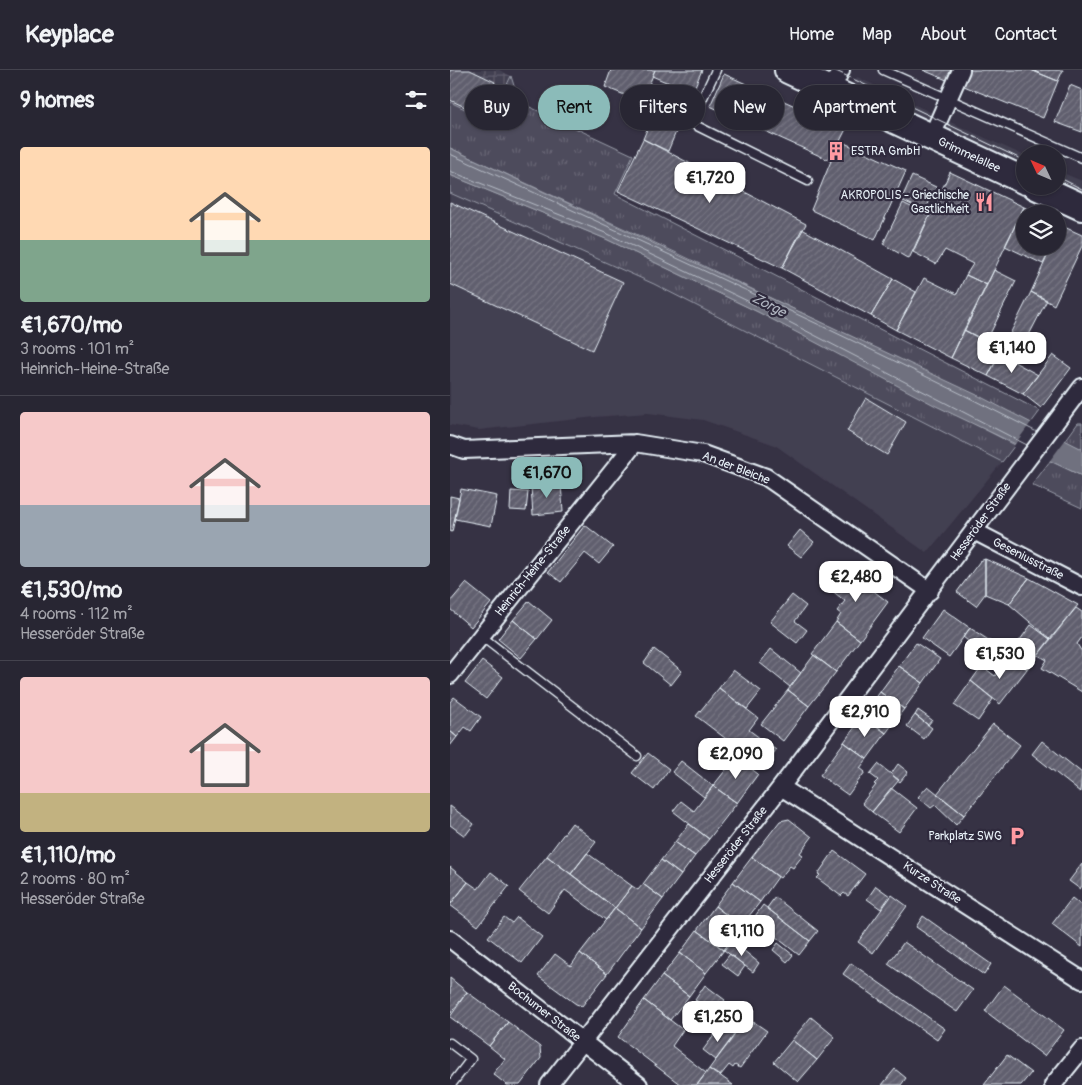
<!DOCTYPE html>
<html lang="en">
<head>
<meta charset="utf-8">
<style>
	body { margin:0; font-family:Pangolin,sans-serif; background:#34323f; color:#f1f3f6; height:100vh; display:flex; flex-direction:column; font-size:19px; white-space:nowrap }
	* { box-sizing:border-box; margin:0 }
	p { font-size:16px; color:#a5a5ac }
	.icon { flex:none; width:28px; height:28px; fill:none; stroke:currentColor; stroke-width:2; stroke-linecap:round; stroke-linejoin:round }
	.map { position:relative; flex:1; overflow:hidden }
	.sheet { display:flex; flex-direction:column; background:#282633; width:450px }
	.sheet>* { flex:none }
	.banner { position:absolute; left:15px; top:15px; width:475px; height:45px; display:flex; gap:10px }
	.needle { width:32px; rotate:314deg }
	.buttons { position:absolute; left:566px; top:75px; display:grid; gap:10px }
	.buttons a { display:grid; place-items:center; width:50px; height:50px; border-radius:50%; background:#282633; box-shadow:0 1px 4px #0004,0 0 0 1px #44434e; font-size:25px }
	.price { position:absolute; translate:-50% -42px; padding:0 11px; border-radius:10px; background:#fff; color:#222; font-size:16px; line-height:32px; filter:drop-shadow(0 1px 2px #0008) }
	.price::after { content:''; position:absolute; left:50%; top:30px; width:15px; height:11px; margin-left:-8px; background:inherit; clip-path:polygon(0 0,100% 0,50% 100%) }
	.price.on { background:#8bbbb9; color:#111 }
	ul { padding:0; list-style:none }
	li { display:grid; align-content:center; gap:10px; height:265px; padding:0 20px }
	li+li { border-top:1px solid #44434e }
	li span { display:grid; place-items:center; height:155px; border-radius:5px; color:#555 }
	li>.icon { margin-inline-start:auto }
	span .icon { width:90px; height:90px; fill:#fffc; stroke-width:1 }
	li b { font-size:21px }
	h2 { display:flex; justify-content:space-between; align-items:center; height:60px; padding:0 20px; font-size:21px }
	.chip { padding:0 18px; border-radius:22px; background:#282633; box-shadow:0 1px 4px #0004,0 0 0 1px #44434e; font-size:18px; line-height:45px }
	.chip.on { background:#8bbbb9; color:#111 }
	header { display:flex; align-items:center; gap:30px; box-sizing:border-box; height:70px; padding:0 25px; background:#282633; border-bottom:1px solid #44434e }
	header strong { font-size:24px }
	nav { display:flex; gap:28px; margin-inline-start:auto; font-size:18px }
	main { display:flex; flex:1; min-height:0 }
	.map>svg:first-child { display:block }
	.built { fill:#433f51 }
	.industrial { fill:url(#industrial-grid) }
	.grass { fill:url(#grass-tufts); stroke:#9a9eaa }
	.water { fill:#70717f; stroke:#a0a4af }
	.pier { fill:#363244 }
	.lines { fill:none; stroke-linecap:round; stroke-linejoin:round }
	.shore { stroke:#b8bec8; stroke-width:1 }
	.building { fill:url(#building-hatch); stroke:#e8f1f8 }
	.lane-casing { stroke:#e8f1f8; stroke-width:11 }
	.street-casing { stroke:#e8f1f8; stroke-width:20 }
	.primary-casing { stroke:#e8f1f8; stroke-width:30 }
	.lane { stroke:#2f2a3d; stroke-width:8 }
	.street { stroke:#2f2a3d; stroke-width:16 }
	.primary { stroke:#2f2a3d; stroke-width:26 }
	.tram { stroke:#e8f1f8; stroke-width:1 }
	.labels { text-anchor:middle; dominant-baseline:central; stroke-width:4.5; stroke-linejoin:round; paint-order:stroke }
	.poi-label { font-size:12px; fill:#e8f1f8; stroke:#2f2a3d; text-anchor:end }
	.street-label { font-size:12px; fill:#e8f1f8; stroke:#2f2a3d }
	.water-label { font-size:14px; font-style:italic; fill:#b2b7c2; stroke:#2f2a3d }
</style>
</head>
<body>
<header>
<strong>Keyplace</strong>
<nav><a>Home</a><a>Map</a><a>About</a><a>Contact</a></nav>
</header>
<main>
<section class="sheet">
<h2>9 homes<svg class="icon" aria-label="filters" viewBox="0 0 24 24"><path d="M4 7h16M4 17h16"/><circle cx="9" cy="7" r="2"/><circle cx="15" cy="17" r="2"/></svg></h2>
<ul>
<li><span style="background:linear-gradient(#ffd9b3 60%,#7fa58c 0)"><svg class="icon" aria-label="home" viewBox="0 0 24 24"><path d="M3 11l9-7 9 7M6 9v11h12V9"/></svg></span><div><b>€1,670/mo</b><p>3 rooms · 101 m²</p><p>Heinrich-Heine-Straße</p></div></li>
<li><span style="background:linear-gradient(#f6c9c9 60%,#9aa5b1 0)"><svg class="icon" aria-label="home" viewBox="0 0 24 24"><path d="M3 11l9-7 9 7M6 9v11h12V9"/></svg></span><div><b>€1,530/mo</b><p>4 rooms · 112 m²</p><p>Hesseröder Straße</p></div></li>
<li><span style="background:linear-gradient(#f6c9c9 75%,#c2b280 0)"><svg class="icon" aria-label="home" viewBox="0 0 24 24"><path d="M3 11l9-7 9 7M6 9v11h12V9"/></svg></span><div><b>€1,110/mo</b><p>2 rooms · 80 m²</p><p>Hesseröder Straße</p></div></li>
</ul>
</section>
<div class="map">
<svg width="632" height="1015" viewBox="0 0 632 1015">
	<defs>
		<pattern id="industrial-grid" width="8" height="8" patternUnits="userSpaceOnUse" patternTransform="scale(1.25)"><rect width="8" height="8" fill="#433f51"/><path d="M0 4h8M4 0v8" fill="none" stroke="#5e5b6b"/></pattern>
		<pattern id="grass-tufts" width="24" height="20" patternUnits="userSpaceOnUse" patternTransform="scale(1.25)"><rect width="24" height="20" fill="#4d4b5c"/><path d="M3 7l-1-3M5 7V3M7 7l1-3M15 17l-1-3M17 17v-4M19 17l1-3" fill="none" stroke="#676574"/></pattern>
		<pattern id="building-hatch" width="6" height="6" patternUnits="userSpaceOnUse" patternTransform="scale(1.25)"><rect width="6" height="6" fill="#605e6e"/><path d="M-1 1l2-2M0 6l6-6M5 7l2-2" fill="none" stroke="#777683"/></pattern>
	</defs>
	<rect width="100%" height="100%" fill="#363244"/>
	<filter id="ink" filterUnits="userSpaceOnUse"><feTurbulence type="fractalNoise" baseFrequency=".02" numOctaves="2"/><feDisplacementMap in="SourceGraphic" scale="10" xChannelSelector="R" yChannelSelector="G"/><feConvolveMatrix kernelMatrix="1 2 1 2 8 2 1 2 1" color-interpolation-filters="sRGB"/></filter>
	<g filter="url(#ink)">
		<path class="built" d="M407 7 484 44 481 51 404 13Z
			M498 51 575 86V96L494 58Z
			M608 101 632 111V122L608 111Z
			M0 123 204 214 552 392 477 483 325 375 253 350 198 343 145 347 29 360 0 355Z"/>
		<path class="industrial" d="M0 0H49L61 6 40 51 0 32Z"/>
		<path class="grass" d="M61 6 69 32 183 85 165 124 590 341 581 353 229 184 0 78V32L40 51Z
			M0 105 156 169 308 242 565 375 552 392 204 214 0 123Z
			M628 353H632V379L615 371Z
			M600 391 632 406V438L582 415Z"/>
		<path class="water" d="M0 78 527 325 632 379V406L486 336 308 242 156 169 0 105Z"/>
		<path class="pier" d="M582 351 616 369 598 393 563 377Z"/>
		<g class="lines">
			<path class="shore" d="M0 84C196 174 394 263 587 362
				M0 101 158 164 310 237 577 375"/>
		</g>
		<path class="building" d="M0 0H20L45 12 30 44 0 30Z
			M161 0H205L192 32 155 17Z
			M205 0H252L242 23 202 6Z
			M473 0H503L499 11Z
			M514 0H581L608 11 593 48 509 14Z
			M581 0H613L608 11Z
			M274 4 396 59 390 71 456 101 425 170 361 140 381 91 260 36Z
			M217 12 242 23 218 81 193 69Z
			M620 15 632 20V62L605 52Z
			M193 69 356 154 332 198 168 121Z
			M500 102 574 137 537 215 516 205 523 194 495 180 486 194 463 182Z
			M462 106 486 117 475 141 451 130Z
			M0 132 173 212 142 280 0 214Z
			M453 133 479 146 459 189 433 174Z
			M574 137 588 144H575V176H602L593 194 555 176Z
			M612 156 632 165V176L604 235 581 222 602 176H608V165Z
			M352 159 443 209 421 246 332 198Z
			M544 200 566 211 536 272 514 260Z
			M516 205 537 215 501 288 446 260 474 208 507 224Z
			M443 209 466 222 446 260 421 246Z
			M581 222 597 230 565 292 550 284Z
			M514 260 552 279 538 306 501 288Z
			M550 284 588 305 573 324 538 306Z
			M603 285 621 298 591 338 573 324Z
			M416 328 456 352 437 385 397 361Z
			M111 413 113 442 83 445 81 416Z
			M11 419 47 426 41 456 5 449Z
			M61 421 78 422 76 441 60 440Z
			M0 426 9 428 2 462 0 461Z
			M135 455 163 477 149 494 135 483 111 512 98 502Z
			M350 460 364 472 351 487 337 476Z
			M535 489 579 508 559 534 535 524Z
			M535 489V524L526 536 507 522 530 491Z
			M391 496 438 532 410 570 386 552 391 544 387 541 395 531 376 516Z
			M579 508 628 535 600 569 559 534Z
			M16 513 41 533 21 557 0 539V532Z
			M342 525 356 536 345 551 357 560 347 573 320 552Z
			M79 531 102 550 87 569 63 550Z
			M626 538 632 542V567L627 574 632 582V622L592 598 597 590 588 585Z
			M493 539 520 558 499 587 472 568Z
			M63 550 87 569 71 588 48 569Z
			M386 552 410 570 386 602 362 584Z
			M581 555 600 569 577 599 567 591 573 584 564 578Z
			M520 558 540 571 532 582 513 567Z
			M466 573 490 589 473 613 449 596Z
			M204 579 232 601 221 615 194 593Z
			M321 579 351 603 340 617 310 593Z
			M364 585 386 602 359 636 338 620Z
			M560 586 577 599 550 634 521 611 532 596 545 606Z
			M32 591 53 607 36 629 15 613Z
			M449 596 473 613 454 639 430 622Z
			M283 600 311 621 297 639 269 618Z
			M521 611 543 629 528 651 504 635Z
			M269 618 308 648 299 660 326 680 313 697 246 646Z
			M338 620 359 636 333 671 311 654Z
			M430 622 454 639 436 663 413 646Z
			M4 627 31 647 21 661 15 657 7 667 0 661V632Z
			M468 640 482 650 478 655 465 645Z
			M465 645 482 658 474 669 457 656Z
			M413 646 436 663 417 689 394 672Z
			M543 654 570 675 514 745 487 724Z
			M0 661 7 667 0 676Z
			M592 671 632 703 630 722 582 684Z
			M394 672 417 689 410 698 415 702 398 725 370 705Z
			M198 683 219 699 204 720 182 703Z
			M286 687 308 704 287 733 263 716Z
			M231 691 263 716 254 727 222 702Z
			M428 694 449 710 422 742 412 733 426 715 424 714 428 710 420 704Z
			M448 694 458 702 450 712 441 704Z
			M263 716 287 733 259 769 223 741 231 731 244 741Z
			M478 716 514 745 506 755 485 735 481 738 468 727Z
			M441 718 467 738 449 762 422 742Z
			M0 736 24 754 15 766 0 755Z
			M339 749 362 767 350 783 353 785 343 798 340 796 330 808 302 787 330 751Z
			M122 753 146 772 121 804 97 786Z
			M239 754 259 769 245 786 225 772Z
			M225 772 245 786 231 805 211 790Z
			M384 781 415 804 398 826 394 823 391 826 367 808 370 805 368 804Z
			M137 783 182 816 165 838 121 804Z
			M97 786 165 838 156 850 115 820 98 843 69 821Z
			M302 787 328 807 310 832 283 812Z
			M211 790 231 805 213 829 193 814Z
			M632 794V816L630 819 619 811Z
			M0 797 18 812 0 835Z
			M41 802 59 816 28 856 0 835 18 812 28 819Z
			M283 812 310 832 291 856 265 836Z
			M193 814 213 829 191 858 165 838 182 816 188 820Z
			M426 816 440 826 431 839 417 829Z
			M442 825 457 836 423 883 408 872Z
			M325 827 368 861 360 871 317 838Z
			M622 828 632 836V877L602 854Z
			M313 835 360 871 349 885 303 849Z
			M265 836 291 856 274 880 247 860Z
			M165 838 191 858 157 904 130 883Z
			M473 846 541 894 534 905 466 857Z
			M54 847 62 853 67 847 92 867 72 893 38 867Z
			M247 860 274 880 256 903 230 883Z
			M280 872 286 877 287 875 309 893 303 902 274 880Z
			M454 872 523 920 507 942 438 894Z
			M328 873 343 885 337 892 323 880Z
			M130 883 157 904 132 936 126 934 88 906 105 884 121 896Z
			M230 883 256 903 239 926 212 906Z
			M280 884 295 896 288 906 272 894Z
			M401 893 495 959 487 970 393 904Z
			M212 906 239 926 220 950 194 930Z
			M0 908 17 922 0 944Z
			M255 915 275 930 265 944 245 930Z
			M554 915 614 960 594 986 535 941Z
			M17 922 58 952 39 976 0 947Z
			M194 930 233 960 222 976 256 1003 247 1015H231L168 967Z
			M246 931 274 951 267 961 239 940Z
			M361 947 385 967 367 990 342 970Z
			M58 952 90 977 91 988 70 1015H57L43 1004 55 989 39 976Z
			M304 952 317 961 290 998 285 995 283 998 279 995 270 1006 259 999 293 953 300 958Z
			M271 956 284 966 266 990 253 980Z
			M342 970 367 990 348 1012 324 992Z
			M557 985 581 1003 571 1015H534Z
			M259 999 267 1005 268 1004 283 1015H247Z
			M445 999 456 1008 451 1015H432Z"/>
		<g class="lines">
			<g class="lane-casing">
				<path id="lane" d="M266 0 241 53 358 111
					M433 0 632 88
					M31 566 187 686
					M0 973 21 989 1 1015"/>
			</g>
			<g class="street-casing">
				<path id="street" d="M382 20 391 0
					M481 68 511 0
					M0 375 14 380 185 373 253 384 316 407 480 521
					M524 461 632 517
					M0 605 185 373
					M331 717 632 910
					M0 869 189 1015
					M99 1015 331 717 632 317
					M603 1015 632 979"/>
			</g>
			<g class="primary-casing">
				<path id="primary" d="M338 0 575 111
					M586 116 632 137"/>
			</g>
			<use href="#lane" class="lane"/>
			<use href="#street" class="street"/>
			<use href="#primary" class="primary"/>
			<path class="tram" d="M384 0 575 91
				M608 107 632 119"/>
		</g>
	</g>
	<defs>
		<g id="building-bare" transform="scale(1.5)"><path d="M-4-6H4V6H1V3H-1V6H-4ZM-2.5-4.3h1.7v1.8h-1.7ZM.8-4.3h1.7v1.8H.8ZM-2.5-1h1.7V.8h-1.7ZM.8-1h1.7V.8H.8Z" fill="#ff9aa2" stroke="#2f2a3d" stroke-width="2.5" paint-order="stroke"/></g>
		<g id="restaurant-bare" transform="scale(1.5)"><path d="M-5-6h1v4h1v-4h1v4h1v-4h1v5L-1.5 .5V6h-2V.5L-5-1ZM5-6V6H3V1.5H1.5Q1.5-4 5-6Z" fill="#ff9aa2" stroke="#2f2a3d" stroke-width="2.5" paint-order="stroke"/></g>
		<g id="parking-bare" transform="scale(1.5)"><path d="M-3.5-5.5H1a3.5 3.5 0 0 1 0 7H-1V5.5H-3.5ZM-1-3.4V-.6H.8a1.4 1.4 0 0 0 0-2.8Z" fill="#ff9aa2" stroke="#2f2a3d" stroke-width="2.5" paint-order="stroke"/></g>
	</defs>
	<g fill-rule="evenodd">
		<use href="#building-bare" x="386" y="81"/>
		<use href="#restaurant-bare" x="534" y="132"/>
		<use href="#parking-bare" x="567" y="766"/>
	</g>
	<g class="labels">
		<g class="poi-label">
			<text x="401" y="81" text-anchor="start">ESTRA GmbH</text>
			<text x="519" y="125">AKROPOLIS - Griechische<tspan x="519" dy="14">Gastlichkeit</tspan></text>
			<text x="552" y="766">Parkplatz SWG</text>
		</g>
		<g class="street-label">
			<text transform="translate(519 85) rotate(25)">Grimmelallee</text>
			<text transform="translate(286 398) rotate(21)">An der Bleiche</text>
			<text transform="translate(531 452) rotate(-54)">Hesseröder Straße</text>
			<text transform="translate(578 489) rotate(27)">Geseniusstraße</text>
			<text transform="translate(83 501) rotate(-51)">Heinrich-Heine-Straße</text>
			<text transform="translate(286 775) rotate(-52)">Hesseröder Straße</text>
			<text transform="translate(482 813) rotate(33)">Kurze Straße</text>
			<text transform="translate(94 942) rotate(38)">Bochumer Straße</text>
		</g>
		<g class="water-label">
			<text transform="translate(319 235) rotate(27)">Zorge</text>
		</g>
	</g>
</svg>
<div class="buttons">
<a><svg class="needle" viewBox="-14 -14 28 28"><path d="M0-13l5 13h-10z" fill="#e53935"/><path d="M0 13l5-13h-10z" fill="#a5a5ac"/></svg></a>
<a><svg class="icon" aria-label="layers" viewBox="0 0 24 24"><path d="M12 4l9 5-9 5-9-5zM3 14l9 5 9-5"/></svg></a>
</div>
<b class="price" style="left:260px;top:134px">€1,720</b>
<b class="price" style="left:562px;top:304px">€1,140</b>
<b class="price on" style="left:97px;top:429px">€1,670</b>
<b class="price" style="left:406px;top:533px">€2,480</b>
<b class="price" style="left:550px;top:610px">€1,530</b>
<b class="price" style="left:415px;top:668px">€2,910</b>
<b class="price" style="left:286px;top:710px">€2,090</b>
<b class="price" style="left:292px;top:887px">€1,110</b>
<b class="price" style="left:268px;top:973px">€1,250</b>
<div class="banner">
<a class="chip">Buy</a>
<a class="chip on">Rent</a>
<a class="chip">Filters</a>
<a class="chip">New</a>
<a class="chip">Apartment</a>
</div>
</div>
</main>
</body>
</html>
